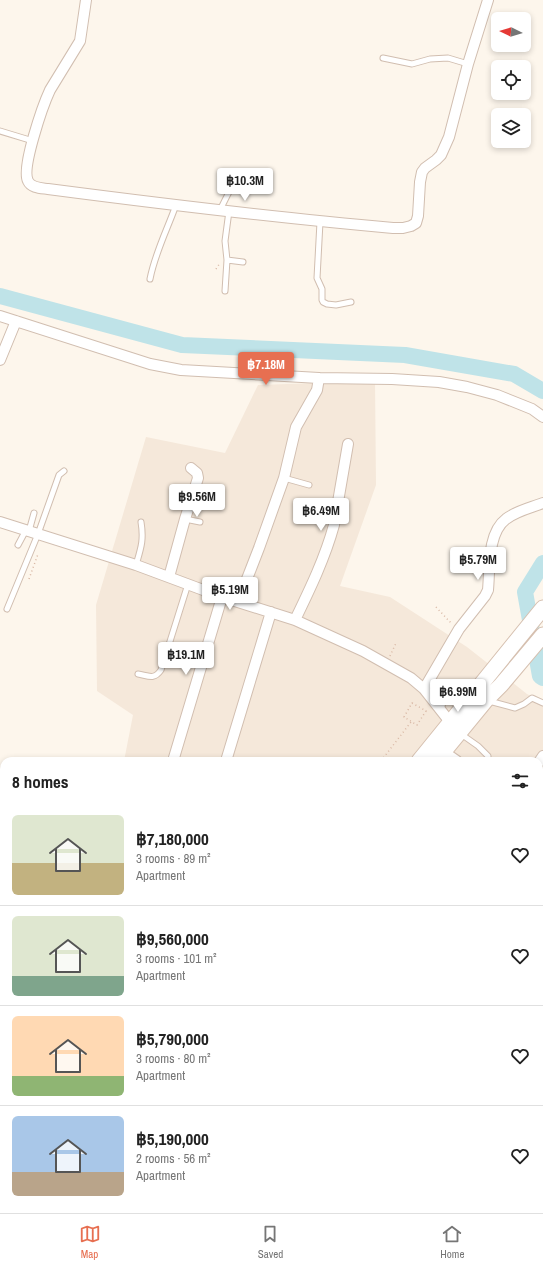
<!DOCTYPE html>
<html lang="en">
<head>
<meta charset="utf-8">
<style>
	body { margin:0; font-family:"Archivo Narrow",sans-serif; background:#f6f6f6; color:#222; height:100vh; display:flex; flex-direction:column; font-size:15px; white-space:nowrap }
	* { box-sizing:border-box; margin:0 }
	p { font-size:13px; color:#767676 }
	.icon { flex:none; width:22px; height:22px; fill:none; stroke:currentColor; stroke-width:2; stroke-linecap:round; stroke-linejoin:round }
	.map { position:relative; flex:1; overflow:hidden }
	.sheet { position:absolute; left:0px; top:757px; width:543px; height:456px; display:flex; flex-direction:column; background:#fff; border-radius:12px 12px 0 0; box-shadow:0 2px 6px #0003 }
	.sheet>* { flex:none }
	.needle { width:26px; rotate:275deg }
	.buttons { position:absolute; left:491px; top:12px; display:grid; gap:8px }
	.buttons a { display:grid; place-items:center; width:40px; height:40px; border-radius:6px; background:#fff; box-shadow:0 2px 6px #0003; font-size:20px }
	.price { position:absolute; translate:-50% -34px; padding:0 9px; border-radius:4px; background:#fff; color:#222; font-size:13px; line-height:26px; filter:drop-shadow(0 1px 2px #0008) }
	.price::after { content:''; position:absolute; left:50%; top:24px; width:12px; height:9px; margin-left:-6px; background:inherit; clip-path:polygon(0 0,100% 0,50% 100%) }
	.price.selected { background:#e76f51; color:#fff }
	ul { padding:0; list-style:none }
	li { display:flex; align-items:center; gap:12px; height:100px; padding:0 12px }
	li+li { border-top:1px solid #e0e0e0 }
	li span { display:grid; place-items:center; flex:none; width:112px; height:80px; border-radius:6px; color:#555 }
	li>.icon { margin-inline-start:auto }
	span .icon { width:48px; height:48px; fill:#fffc; stroke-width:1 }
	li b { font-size:17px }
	h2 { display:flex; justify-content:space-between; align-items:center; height:48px; padding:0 12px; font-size:17px }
	.dock { display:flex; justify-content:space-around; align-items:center; height:56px; border-top:1px solid #e0e0e0; background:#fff; font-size:11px; color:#767676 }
	.dock a { display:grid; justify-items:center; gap:2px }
	.dock .selected { color:#e76f51 }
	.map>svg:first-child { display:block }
	.residential { fill:#f5e8da }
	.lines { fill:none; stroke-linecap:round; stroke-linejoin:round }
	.river { stroke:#bfe3e8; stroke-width:16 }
	.service-casing { stroke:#d1beb0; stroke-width:7 }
	.minor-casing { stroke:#d1beb0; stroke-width:12 }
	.secondary-casing { stroke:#d6c0b0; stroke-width:17 }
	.path { stroke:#d9b8a5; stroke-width:1.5; stroke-dasharray:1 3; stroke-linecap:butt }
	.service { stroke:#fff; stroke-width:5 }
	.minor { stroke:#fff; stroke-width:10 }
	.secondary { stroke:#fff; stroke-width:15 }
</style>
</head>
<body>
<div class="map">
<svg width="543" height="1213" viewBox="0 0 543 1213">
	<rect width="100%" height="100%" fill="#fdf6ec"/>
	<path class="residential" d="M375 381 376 485 340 586 390 597 467 647 527 694 543 702V974L539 972V761H124L133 715 97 691 96 605 146 437 225 453 258 385Z
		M0 1043 4 1044V1209H539V1205L543 1206V1213H0Z"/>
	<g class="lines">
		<path class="river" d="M0 296 182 345 405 355 514 374 543 391
			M543 563 525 592 540 676 543 678"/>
		<g class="service-casing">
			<path id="service" d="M383 58 412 64 430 59 448 58 468 64
				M0 131 33 141
				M220 210 230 190 237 173
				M320 222 317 278 322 289V300L323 302 327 304 336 305 351 302
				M227 260 243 262
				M150 279C155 253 167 230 176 205
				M225 291 227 260 225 241 229 211
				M284 478 309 485
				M185 519 200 522
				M29 531 34 513
				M18 545 26 530
				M136 565C141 548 144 540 141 522
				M7 609 38 534 59 475 64 471
				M138 674C149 676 154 680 161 670L188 584
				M428 682C446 688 446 693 441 710
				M489 701 515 708 524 704 532 698 543 703
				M461 734 478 746 488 756V761
				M0 1070 4 1072
				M0 1149 4 1150
				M109 1209 114 1213
				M0 1211 16 1213
				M298 1213 299 1209
				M324 1213 327 1211H330"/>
		</g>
		<g class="minor-casing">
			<path id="minor" d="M86 0 80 41 50 90C43 105 21 168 28 181 31 188 41 188 48 189 163 204 278 218 393 228H403L411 226 416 223 418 216 420 182 422 172 425 168 436 160 441 155 449 137 468 64 488 0
				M0 316 150 364 181 370 319 378 392 379 439 382 467 387 497 395 532 409 543 417
				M0 360 16 321
				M0 522 136 565 222 597 295 620 363 651 411 678 424 689 450 722
				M169 577 185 519 198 478 197 473 191 468
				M238 602 259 548 284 478 296 427 317 390 319 378
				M295 620C310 589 325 558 334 525L348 444
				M424 689 459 629 485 596 488 590C490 570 487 533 506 519 516 511 530 508 543 503
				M444 752 457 761
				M173 761 222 597
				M226 761 271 612
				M539 762 543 756
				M539 847 543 849
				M234 1209 245 1213"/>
		</g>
		<g class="secondary-casing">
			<path id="secondary" d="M419 761 543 608
				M436 761 486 700 501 685 543 635
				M69 1213 72 1209
				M84 1213 87 1209"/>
		</g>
		<path class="path" d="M216 269 220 263
			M29 579 38 554
			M436 607 451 623
			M390 656 396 643
			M412 703 426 711 417 725 404 717Z
			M381 761 411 722"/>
		<use href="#service" class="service"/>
		<use href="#minor" class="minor"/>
		<use href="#secondary" class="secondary"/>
	</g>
</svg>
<div class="buttons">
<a><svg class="needle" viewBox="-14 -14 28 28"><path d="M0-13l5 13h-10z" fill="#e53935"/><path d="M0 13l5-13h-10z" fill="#767676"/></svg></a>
<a><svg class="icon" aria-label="locate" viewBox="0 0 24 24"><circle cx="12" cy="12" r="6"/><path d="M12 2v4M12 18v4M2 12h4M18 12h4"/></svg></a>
<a><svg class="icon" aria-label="layers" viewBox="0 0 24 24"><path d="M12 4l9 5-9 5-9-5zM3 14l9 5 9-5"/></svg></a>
</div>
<b class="price" style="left:245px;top:202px">฿10.3M</b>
<b class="price selected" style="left:266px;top:386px">฿7.18M</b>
<b class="price" style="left:197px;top:518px">฿9.56M</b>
<b class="price" style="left:321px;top:532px">฿6.49M</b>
<b class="price" style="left:478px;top:581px">฿5.79M</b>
<b class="price" style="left:230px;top:611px">฿5.19M</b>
<b class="price" style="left:186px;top:676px">฿19.1M</b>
<b class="price" style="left:458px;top:713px">฿6.99M</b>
<section class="sheet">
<h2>8 homes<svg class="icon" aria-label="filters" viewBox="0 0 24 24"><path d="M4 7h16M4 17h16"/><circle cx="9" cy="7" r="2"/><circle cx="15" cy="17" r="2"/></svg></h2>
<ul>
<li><span style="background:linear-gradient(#dfe7d0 60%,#c2b280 0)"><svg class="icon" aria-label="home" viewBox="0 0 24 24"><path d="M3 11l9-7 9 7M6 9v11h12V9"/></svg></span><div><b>฿7,180,000</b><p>3 rooms · 89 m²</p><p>Apartment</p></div><svg class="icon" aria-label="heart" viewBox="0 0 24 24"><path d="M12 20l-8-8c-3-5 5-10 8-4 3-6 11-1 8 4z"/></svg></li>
<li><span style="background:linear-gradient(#dfe7d0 75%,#7fa58c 0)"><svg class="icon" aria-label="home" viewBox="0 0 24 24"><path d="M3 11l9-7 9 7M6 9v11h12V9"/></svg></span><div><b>฿9,560,000</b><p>3 rooms · 101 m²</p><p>Apartment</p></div><svg class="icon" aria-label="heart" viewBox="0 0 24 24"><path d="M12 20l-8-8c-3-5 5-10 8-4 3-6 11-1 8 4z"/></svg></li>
<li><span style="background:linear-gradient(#ffd9b3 75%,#8fb573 0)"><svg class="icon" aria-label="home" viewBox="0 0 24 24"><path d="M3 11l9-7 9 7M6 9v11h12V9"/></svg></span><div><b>฿5,790,000</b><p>3 rooms · 80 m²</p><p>Apartment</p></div><svg class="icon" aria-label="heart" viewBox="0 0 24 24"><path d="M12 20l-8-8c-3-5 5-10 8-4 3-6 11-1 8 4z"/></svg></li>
<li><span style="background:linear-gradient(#a9c7e8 70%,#b9a48a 0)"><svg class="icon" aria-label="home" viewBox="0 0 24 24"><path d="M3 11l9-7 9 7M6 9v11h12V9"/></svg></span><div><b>฿5,190,000</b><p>2 rooms · 56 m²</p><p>Apartment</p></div><svg class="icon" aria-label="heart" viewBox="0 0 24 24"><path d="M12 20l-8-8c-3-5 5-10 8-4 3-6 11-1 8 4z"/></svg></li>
</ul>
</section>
</div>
<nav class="dock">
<a class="selected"><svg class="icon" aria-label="map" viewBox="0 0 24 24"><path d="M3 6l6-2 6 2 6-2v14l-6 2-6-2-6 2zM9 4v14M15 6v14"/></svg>Map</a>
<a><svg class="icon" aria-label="saved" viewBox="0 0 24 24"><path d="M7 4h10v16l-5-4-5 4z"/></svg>Saved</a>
<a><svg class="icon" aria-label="home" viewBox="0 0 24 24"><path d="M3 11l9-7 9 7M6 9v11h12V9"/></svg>Home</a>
</nav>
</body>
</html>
